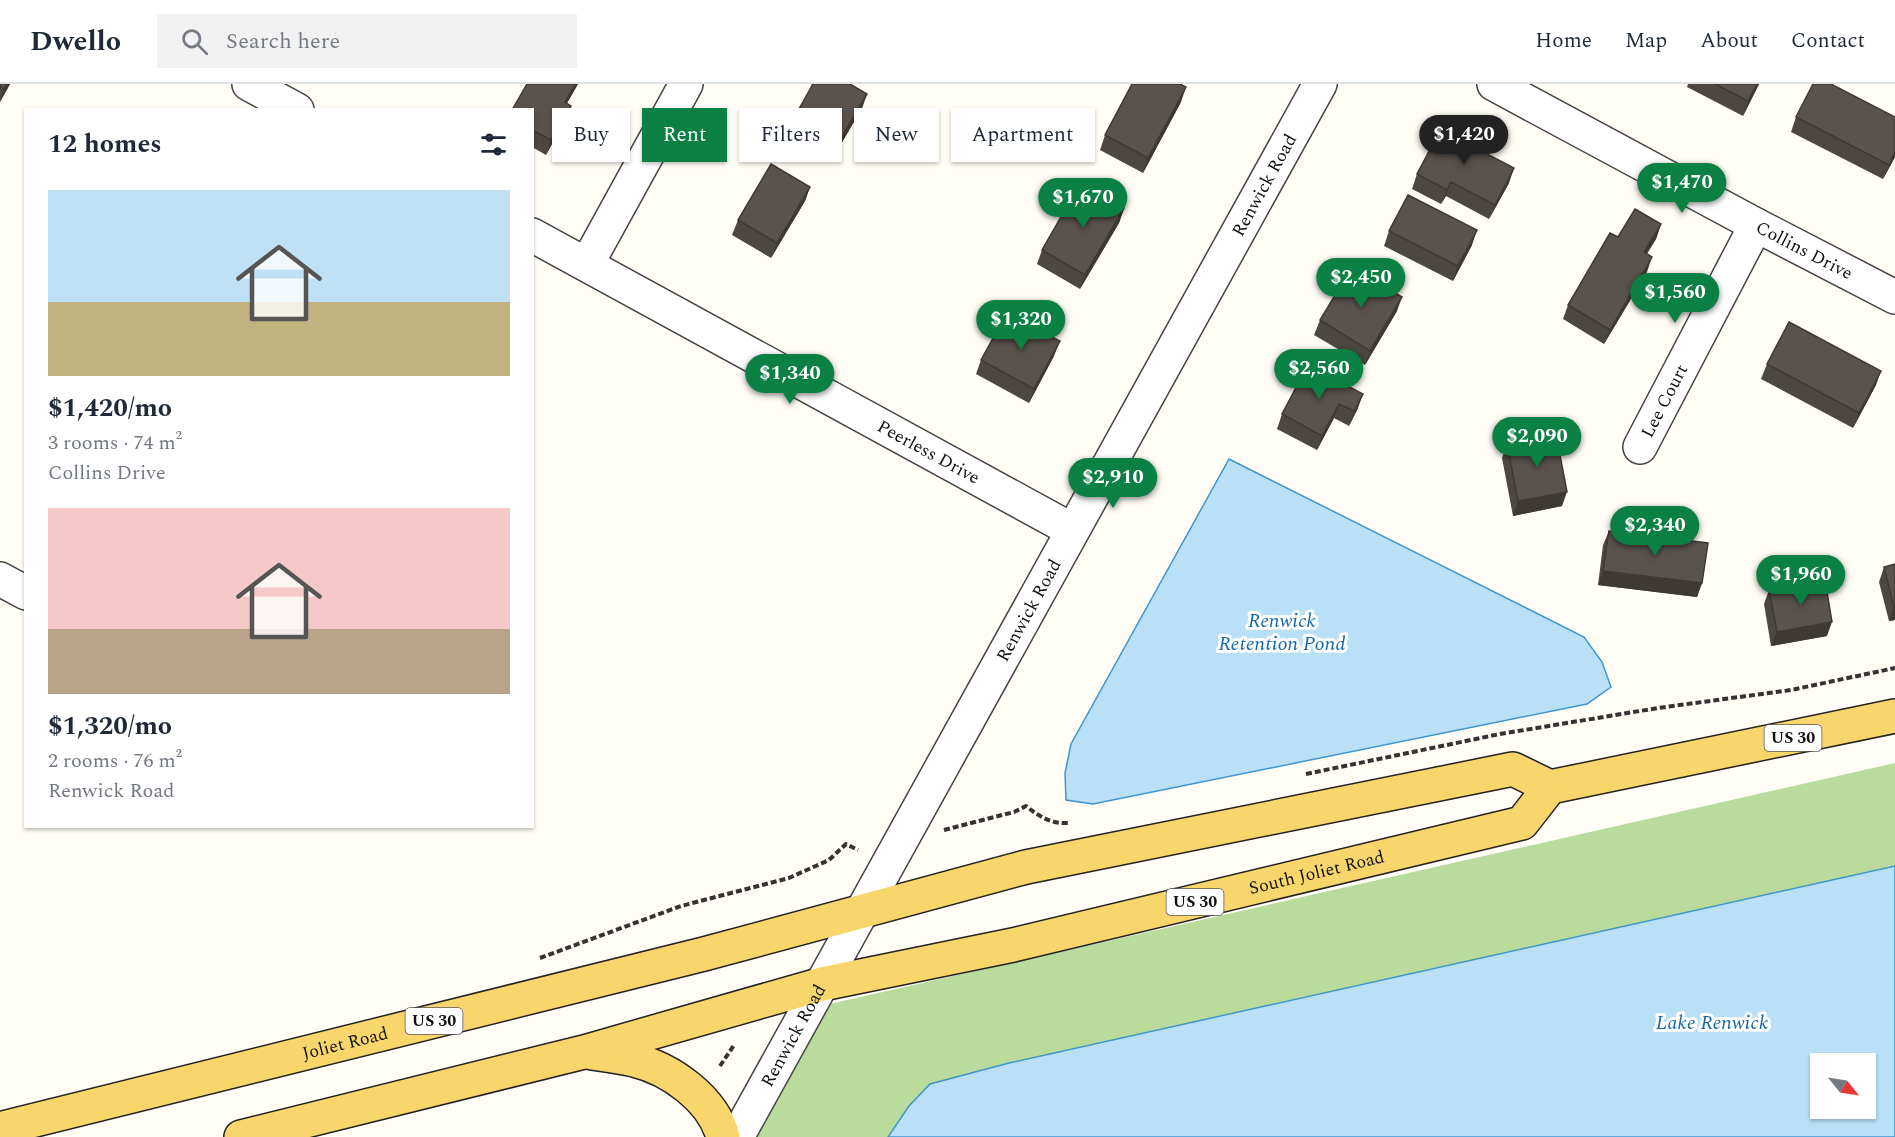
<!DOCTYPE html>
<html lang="en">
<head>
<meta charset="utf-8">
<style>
	body { margin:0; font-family:Spectral,serif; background:#f2f2f3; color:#1f2937; height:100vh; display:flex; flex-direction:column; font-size:22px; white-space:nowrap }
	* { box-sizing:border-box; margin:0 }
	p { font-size:20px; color:#747a83 }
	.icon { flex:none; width:33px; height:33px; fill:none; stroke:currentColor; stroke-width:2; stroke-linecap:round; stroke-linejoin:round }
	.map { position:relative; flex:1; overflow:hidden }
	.panel { position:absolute; left:24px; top:24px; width:510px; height:720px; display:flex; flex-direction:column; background:#fff; border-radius:0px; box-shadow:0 2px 4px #0004 }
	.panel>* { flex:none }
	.hud { position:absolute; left:552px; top:24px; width:570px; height:54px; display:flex; gap:12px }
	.needle { width:39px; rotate:120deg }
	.fabs { position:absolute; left:1810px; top:969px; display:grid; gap:12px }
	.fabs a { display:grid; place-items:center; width:66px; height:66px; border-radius:0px; background:#fff; box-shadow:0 2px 4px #0004; font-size:30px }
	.price { position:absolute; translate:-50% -51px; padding:0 14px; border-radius:21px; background:#0b8043; color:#fff; font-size:20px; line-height:39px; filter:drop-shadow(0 2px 3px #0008) }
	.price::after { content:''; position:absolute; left:50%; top:36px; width:18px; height:14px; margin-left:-9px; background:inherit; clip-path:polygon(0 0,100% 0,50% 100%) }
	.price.on { background:#222; color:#fff }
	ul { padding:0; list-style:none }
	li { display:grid; align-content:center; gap:12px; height:318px; padding:0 24px }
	li span { display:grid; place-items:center; height:186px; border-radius:0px; color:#555 }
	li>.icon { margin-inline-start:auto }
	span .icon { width:108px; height:108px; fill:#fffc; stroke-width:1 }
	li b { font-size:26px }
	h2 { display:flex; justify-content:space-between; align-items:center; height:72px; padding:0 24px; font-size:26px }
	.tag { padding:0 21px; border-radius:0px; background:#fff; box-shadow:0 2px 4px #0004; font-size:21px; line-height:54px }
	.tag.on { background:#0b8043; color:#fff }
	header { display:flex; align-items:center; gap:36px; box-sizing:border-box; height:84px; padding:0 30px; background:#fff; border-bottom:2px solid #e0e1e3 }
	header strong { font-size:28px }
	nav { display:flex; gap:33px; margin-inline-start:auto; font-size:21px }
	.search { width:420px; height:54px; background:#f2f2f3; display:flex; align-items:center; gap:15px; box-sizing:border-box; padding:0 21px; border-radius:0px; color:#747a83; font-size:22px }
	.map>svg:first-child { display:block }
	.forest { fill:#b9dc9c; fill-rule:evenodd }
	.water { fill:#b9e0f7; stroke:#3f96cf; stroke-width:1.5; fill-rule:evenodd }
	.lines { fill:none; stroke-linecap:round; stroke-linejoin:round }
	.minor-casing { stroke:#444; stroke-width:36 }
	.major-casing { stroke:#222; stroke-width:36 }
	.path { stroke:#333; stroke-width:4; stroke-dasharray:6 3; stroke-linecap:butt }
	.minor { stroke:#fff; stroke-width:33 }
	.major { stroke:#f9d66b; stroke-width:33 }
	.wall { fill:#4d4742 }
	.shaded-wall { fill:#3f3936 }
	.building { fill:#5a524d; stroke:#3f3936; stroke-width:1.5 }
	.labels { text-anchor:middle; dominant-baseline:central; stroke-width:6; stroke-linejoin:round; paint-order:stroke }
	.shield { fill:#fff; stroke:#585858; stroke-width:1.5 }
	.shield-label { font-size:16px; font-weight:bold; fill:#111 }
	.street-label { font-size:18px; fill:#111; stroke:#fff }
	.water-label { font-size:20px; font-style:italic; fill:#1768a6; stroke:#fff }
</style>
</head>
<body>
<header>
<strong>Dwello</strong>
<div class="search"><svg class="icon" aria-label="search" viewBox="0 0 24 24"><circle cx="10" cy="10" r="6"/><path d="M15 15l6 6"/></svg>Search here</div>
<nav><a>Home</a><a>Map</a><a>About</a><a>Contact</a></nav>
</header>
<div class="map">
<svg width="1895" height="1053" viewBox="0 0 1895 1053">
	<rect width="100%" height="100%" fill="#fffdf5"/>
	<path class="forest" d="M1895 679V1053H752L825 921ZM1821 980H1866V1024H1821Z"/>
	<path class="water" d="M1229 375 1584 553 1602 578 1611 603 1587 620 1093 720 1066 716 1065 689 1071 660Z
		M1895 782V1053H888L909 1022 930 1000 1009 979ZM1821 980H1866V1024H1821Z"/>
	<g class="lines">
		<g class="minor-casing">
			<g id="minor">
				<path d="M249 0 297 26"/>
				<path id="s1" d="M1494 0 1756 141 1895 213"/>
				<path id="s2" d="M532 151 1072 446"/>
				<path d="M587 180 686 0"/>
				<path id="s3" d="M1640 363 1756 141"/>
				<path d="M0 495 26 509"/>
				<path id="s4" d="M737 1053 1320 0"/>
			</g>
		</g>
		<g class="major-casing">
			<g id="major">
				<path d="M592 969C605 971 620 973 634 976 671 985 713 1015 723 1053"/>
				<path id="s5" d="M0 1046 3 1044 704 870 1026 783 1513 685 1550 703 1895 632"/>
				<path id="s6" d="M241 1053 584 968 822 900 1013 861 1522 739 1550 703"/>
			</g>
		</g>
		<path class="path" d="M1306 690 1500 650 1658 624 1791 606 1895 584
			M944 746 1014 728 1026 722C1040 733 1051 740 1069 739
			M540 874 681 822 789 794 829 776 846 760 858 766
			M720 982 734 961"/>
		<use href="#minor" class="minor"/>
		<use href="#major" class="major"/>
	</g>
	<path class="wall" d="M0 0H10L0 18Z
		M578 0 567 19 565 36 546 71 532 63V26Z
		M810 0H852V1L867 10 862 24 834 72 790 47 795 32 813 1Z
		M1688 0H1759L1743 32 1687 3Z
		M1181 18 1143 89 1100 66 1105 51Z
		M1796 33 1895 73 1883 95 1791 48Z
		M1471 51 1468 60 1509 99 1489 135 1446 112 1441 120 1412 105 1417 90Z
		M810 103 805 117 771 174 732 151 738 136Z
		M1124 124 1119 139 1080 205 1037 180 1042 166Z
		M1661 140 1656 155 1646 170 1647 188 1604 260 1563 235 1568 221 1618 153Z
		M1389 147 1472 161 1453 197 1384 162Z
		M1397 227 1365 281 1314 251 1320 236Z
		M1054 272 1029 319 976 290 981 276Z
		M1767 280 1876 301 1853 344 1761 295Z
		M1308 281 1358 324 1349 342 1334 334 1317 366 1277 345 1282 330Z
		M1507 360 1562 422 1513 432 1502 374Z
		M1609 447 1702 499 1697 513 1598 501 1603 461Z
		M1895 480V536L1889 537 1879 498 1884 483Z
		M1769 506 1827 552 1771 562 1764 520Z"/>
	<path class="shaded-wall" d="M7 0H10L0 18 4 5Z
		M575 0H578L559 33 565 18Z
		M1757 0H1759L1743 32 1748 17Z
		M1186 3 1181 18 1143 89 1148 74Z
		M867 10 862 24 834 72 839 58Z
		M571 22 565 36 546 71 551 56Z
		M1895 68V73L1883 95 1889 81Z
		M1514 84 1509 99 1489 135 1495 121Z
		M1451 98 1446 112 1441 120 1447 106Z
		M810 103 805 117 771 174 777 159Z
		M1124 124 1119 139 1080 205 1085 191Z
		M1661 140 1656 155 1639 183 1644 168Z
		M1477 146 1472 161 1453 197 1458 182Z
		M1652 173 1647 188 1604 260 1610 246Z
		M1402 213 1397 227 1365 281 1370 267Z
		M1060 257 1054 272 1029 319 1034 305Z
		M1881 287 1876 301 1853 344 1859 329Z
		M1363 310 1358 324 1349 342 1354 327Z
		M1339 320 1334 334 1317 366 1322 352Z
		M1567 408 1562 422 1513 432 1518 417Z
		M1603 487 1702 499 1697 513 1598 501Z
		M1894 523H1895V536L1889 537Z
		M1832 538 1827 552 1771 562 1777 548Z"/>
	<path class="building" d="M0 0H7L4 5 0 2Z
		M527 0H575L565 18 571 22 551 56 532 46V26H512Z
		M813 0H850L867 10 839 58 795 32Z
		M1132 0H1180L1186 3 1148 74 1105 51Z
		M1715 0H1757L1748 17Z
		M1813 0H1831L1895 33V68L1889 81 1796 33Z
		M1445 37 1471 51 1466 59 1514 84 1495 121 1451 98 1447 106 1417 90Z
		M771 80 810 103 777 159 738 136Z
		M1081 98 1124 124 1085 191 1042 166Z
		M1408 111 1477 146 1458 182 1389 147Z
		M1635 125 1661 140 1644 168 1652 173 1610 246 1568 221 1610 149 1618 153Z
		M1352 183 1402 213 1370 267 1320 236Z
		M1007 229 1060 257 1034 305 981 276Z
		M1789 238 1881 287 1859 329 1767 280Z
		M1308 281 1363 310 1354 327 1339 320 1322 352 1282 330Z
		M1556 350 1567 408 1518 417 1507 360Z
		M1609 447 1708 459 1702 499 1603 487Z
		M1895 480V523H1894L1884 483Z
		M1825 496 1832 538 1777 548 1769 506Z"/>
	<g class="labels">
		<g class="shield">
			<rect x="1764.5" y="641" width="57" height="26" rx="4.5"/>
			<rect x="1166.5" y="805" width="57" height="26" rx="4.5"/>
			<rect x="405.5" y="924" width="57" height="26" rx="4.5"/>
		</g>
		<g class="shield-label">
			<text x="1793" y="654">US 30</text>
			<text x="1195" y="818">US 30</text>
			<text x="434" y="937">US 30</text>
		</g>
		<g class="street-label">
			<text stroke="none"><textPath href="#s4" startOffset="1088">Renwick Road</textPath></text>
			<text stroke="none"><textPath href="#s1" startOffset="352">Collins Drive</textPath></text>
			<text stroke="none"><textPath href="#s3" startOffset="52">Lee Court</textPath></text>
			<text stroke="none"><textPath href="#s2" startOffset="452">Peerless Drive</textPath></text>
			<text stroke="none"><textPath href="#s4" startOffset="602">Renwick Road</textPath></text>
			<text stroke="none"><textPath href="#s6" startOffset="1108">South Joliet Road</textPath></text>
			<text stroke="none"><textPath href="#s4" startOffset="116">Renwick Road</textPath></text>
			<text stroke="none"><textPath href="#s5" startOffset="356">Joliet Road</textPath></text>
		</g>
		<g class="water-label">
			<text x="1282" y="537">Renwick<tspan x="1282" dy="23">Retention Pond</tspan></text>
			<text x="1712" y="939">Lake Renwick</text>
		</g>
	</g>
</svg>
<div class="fabs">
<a><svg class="needle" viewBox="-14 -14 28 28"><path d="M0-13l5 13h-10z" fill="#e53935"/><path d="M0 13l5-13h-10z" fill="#747a83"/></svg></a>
</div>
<b class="price on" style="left:1464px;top:82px">$1,420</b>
<b class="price" style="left:1682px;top:130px">$1,470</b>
<b class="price" style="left:1083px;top:145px">$1,670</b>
<b class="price" style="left:1361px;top:225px">$2,450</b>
<b class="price" style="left:1675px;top:240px">$1,560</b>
<b class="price" style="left:1021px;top:267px">$1,320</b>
<b class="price" style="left:1319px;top:316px">$2,560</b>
<b class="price" style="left:790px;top:321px">$1,340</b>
<b class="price" style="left:1537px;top:384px">$2,090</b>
<b class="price" style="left:1113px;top:425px">$2,910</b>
<b class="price" style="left:1655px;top:473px">$2,340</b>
<b class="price" style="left:1801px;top:522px">$1,960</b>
<div class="hud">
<a class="tag">Buy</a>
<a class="tag on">Rent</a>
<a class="tag">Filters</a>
<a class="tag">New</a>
<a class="tag">Apartment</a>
</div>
<section class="panel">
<h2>12 homes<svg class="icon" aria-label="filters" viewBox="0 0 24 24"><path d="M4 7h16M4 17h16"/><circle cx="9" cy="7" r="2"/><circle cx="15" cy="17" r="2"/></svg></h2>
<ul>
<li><span style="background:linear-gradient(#bfe0f5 60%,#c2b280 0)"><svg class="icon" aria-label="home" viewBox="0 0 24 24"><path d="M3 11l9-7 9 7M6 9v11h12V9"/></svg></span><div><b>$1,420/mo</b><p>3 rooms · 74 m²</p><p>Collins Drive</p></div></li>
<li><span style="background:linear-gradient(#f6c9c9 65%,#b9a48a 0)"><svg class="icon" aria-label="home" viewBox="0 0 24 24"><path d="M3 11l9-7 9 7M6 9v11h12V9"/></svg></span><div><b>$1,320/mo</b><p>2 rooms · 76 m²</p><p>Renwick Road</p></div></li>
</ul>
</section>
</div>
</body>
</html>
